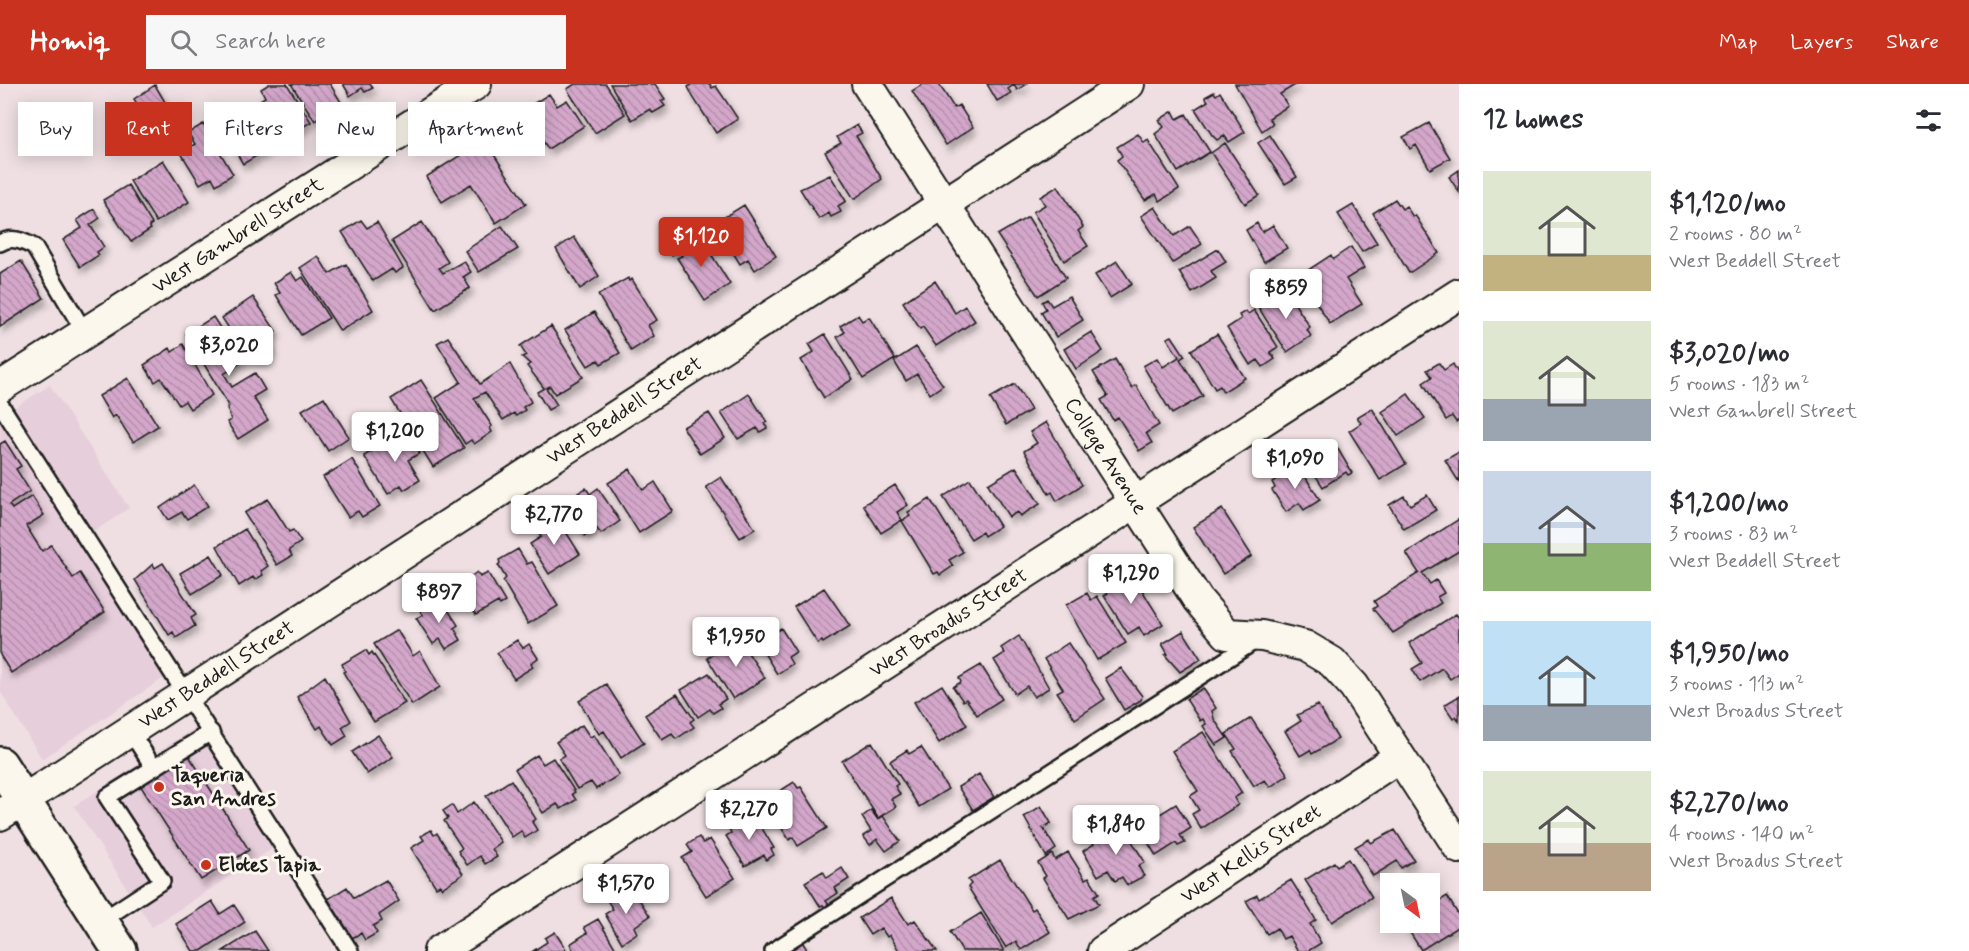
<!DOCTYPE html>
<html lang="en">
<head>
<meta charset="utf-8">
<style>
	body { margin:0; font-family:Mynerve,sans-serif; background:#f7f7f7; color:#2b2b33; height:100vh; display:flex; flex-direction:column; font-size:22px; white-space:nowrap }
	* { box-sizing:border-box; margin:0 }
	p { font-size:20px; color:#7c7c81 }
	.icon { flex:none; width:33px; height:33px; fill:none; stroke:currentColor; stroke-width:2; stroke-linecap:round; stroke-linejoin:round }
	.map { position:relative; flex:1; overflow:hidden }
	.sheet { display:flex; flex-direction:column; background:#fff; width:510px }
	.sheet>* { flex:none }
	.guide { position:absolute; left:18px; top:18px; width:570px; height:54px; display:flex; gap:12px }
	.needle { width:39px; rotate:147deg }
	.tools { position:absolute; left:1380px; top:789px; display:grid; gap:12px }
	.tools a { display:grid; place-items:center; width:60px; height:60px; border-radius:0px; background:#fff; box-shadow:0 3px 15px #0003; font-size:30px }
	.price { position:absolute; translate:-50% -51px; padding:0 14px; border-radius:6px; background:#fff; color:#222; font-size:20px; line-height:39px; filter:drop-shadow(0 2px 3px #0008) }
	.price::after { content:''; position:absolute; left:50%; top:36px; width:18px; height:14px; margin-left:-9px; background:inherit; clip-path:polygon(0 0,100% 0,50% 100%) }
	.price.selected { background:#c8321e; color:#fff }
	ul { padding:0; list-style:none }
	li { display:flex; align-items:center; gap:18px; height:150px; padding:0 24px }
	li span { display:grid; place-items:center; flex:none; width:168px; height:120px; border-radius:0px; color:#555 }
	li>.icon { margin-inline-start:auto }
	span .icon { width:72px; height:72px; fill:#fffc; stroke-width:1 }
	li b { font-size:26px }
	h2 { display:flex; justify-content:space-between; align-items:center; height:72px; padding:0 24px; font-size:26px }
	.tag { padding:0 21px; border-radius:0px; background:#fff; box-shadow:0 3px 15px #0003; font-size:21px; line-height:54px }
	.tag.selected { background:#c8321e; color:#fff }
	header { display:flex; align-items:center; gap:36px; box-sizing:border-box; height:84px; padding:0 30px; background:#c8321e; color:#fff }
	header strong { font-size:28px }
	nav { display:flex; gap:33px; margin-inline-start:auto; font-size:21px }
	.search { width:420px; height:54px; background:#f7f7f7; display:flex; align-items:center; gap:15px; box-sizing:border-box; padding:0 21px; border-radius:0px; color:#7c7c81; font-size:22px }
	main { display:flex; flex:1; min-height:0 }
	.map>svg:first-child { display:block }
	.built { fill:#e7cedb }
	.building { fill:url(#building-back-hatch); stroke:#1c1c1c; stroke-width:1.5; filter:url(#shadow) }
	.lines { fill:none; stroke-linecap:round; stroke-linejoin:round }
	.lane-casing { stroke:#1c1c1c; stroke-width:20 }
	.street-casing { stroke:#1c1c1c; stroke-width:34 }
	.secondary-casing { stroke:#1c1c1c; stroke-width:38 }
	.lane { stroke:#fbf7ec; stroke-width:15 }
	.street { stroke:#fbf7ec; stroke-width:30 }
	.secondary { stroke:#fbf7ec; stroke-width:33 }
	.poi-dot { fill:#c8321e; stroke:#fbf7ec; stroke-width:2 }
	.labels { text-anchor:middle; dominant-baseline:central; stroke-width:6; stroke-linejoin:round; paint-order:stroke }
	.street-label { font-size:21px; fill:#1c1c1c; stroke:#fbf7ec }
	.poi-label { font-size:21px; font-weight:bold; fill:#1c1c1c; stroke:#fbf7ec; text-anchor:start }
</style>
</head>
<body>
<header>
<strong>Homiq</strong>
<div class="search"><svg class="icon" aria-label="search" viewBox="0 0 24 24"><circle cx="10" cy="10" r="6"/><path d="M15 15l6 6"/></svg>Search here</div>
<nav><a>Map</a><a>Layers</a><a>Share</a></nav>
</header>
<main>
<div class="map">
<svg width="1459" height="867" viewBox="0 0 1459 867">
	<defs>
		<pattern id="building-back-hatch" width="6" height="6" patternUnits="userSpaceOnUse" patternTransform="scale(1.5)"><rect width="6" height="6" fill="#d4a7ca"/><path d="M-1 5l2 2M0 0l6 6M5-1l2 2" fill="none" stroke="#b58fad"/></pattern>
		<filter id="shadow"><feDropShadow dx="3.5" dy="6" stdDeviation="3" flood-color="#0004"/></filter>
	</defs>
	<rect width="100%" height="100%" fill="#efdfe2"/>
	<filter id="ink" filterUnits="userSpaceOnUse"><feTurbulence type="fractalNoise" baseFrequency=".0167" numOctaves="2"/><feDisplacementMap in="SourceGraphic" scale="12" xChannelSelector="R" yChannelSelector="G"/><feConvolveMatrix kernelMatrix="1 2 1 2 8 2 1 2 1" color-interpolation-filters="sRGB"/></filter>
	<g filter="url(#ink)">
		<path class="built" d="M50 301 129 424 92 449 179 584 42 675 0 607V333Z
			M201 640 278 761 152 843 74 722Z"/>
		<path class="building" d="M269 0H287L311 38 290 50 292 53 282 59 257 18 265 13 261 5Z
			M291 0H330L341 18 315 37Z
			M343 0H370L373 4 365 8 362 4 350 12Z
			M575 0H606L625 30 595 49 567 5Z
			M610 0H655L665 15 661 17 665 22 653 29 650 25 632 36Z
			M692 0H710L712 4 716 2 738 35 716 49 693 13 688 3Z
			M923 0H939L954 24 959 21 973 43 946 61 912 7Z
			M987 0H1026L1017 6 1014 1 1008 5 1011 9 997 17Z
			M1235 0H1297L1280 10 1288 22 1269 34 1273 39 1262 47Z
			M155 1 178 40 157 53 134 15Z
			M1214 8 1216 11 1220 8 1245 48 1229 58 1224 51 1217 56 1212 51 1195 25 1208 17 1205 13Z
			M549 10 557 22 567 16 584 42 548 65 523 26Z
			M241 21 268 65 243 80 217 36Z
			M1173 27 1177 35 1186 30 1210 68 1178 88 1155 50 1164 43 1159 36Z
			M1429 39 1450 74 1430 85 1416 61 1410 65 1403 53Z
			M203 40 209 50 219 44 227 56 216 62 233 90 216 101 212 93 200 100 181 69 195 60 188 49Z
			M857 41 862 49 856 52 882 95 854 115 825 68 841 59 837 53Z
			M1138 50 1144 59 1148 56 1179 105 1160 117 1156 110 1145 116 1117 76 1122 72 1117 63Z
			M1270 51 1297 93 1285 100 1258 59Z
			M1225 59 1259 111 1245 120 1211 69Z
			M487 60 526 120 496 139 471 100 442 118 426 93 470 65 473 69Z
			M163 76 189 118 156 138 130 97Z
			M1459 86V108L1449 93Z
			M830 91 846 117 838 122 841 128 831 133 829 129 819 135 800 105Z
			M128 101 152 140 149 142 151 145 131 158 103 116Z
			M1058 102 1083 143 1078 147 1088 162 1064 177 1033 128 1045 121 1040 113Z
			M1395 115 1402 125 1406 122 1413 133 1415 131 1439 169 1409 189 1373 129Z
			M744 121 776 172 755 186 748 175 740 180 715 139Z
			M1353 121 1377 159 1362 168 1338 130Z
			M1155 123 1174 152 1190 142 1202 160 1173 179 1141 132Z
			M94 125 100 134 90 141 104 163 97 168 99 171 80 183 63 156 82 144 77 136Z
			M1028 133 1066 194 1038 212 997 151Z
			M361 136 367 144 377 138 403 184 395 189 392 185 373 197 342 148Z
			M422 138 448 178 439 184 443 189 464 177 471 188 463 193 470 204 435 226 392 157Z
			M1257 139 1262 148 1273 141 1287 164 1264 178 1246 146Z
			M502 142 518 165 479 188 465 167Z
			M688 152 696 164 698 162 700 165 706 162 730 200 705 217 677 174 682 172 679 167 672 171 669 165Z
			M574 153 599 192 580 205 556 165Z
			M1351 163 1364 184 1346 195 1362 220 1330 240 1299 192 1331 171 1333 175Z
			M1218 165 1226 178 1211 187 1216 194 1192 209 1179 188Z
			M318 172 329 190 346 180 373 226 340 247 300 184Z
			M21 177 44 214 0 243V190Z
			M1117 177 1132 200 1110 214 1095 191Z
			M291 188 297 197 303 193 329 234 301 251 276 211 280 209 274 199Z
			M628 194 629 197 632 195 657 236 648 241 654 252 631 267 598 211Z
			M935 197 955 229 965 222 975 237 936 262 923 243 920 245 903 218Z
			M1285 205 1310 243 1307 246 1311 252 1287 268 1258 223Z
			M1069 212 1083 236 1056 253 1041 228 1046 225 1042 218 1047 215 1052 222Z
			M253 213 276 247 265 254 272 264 259 272 253 263 245 268 222 234Z
			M1254 226 1278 263 1270 268 1275 275 1263 283 1258 276 1250 281 1227 244 1241 235 1239 231 1246 227 1248 230Z
			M594 228 620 269 601 280 598 276 588 282 565 246Z
			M858 231 862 237 869 233 895 275 863 295 837 253 845 248 840 242Z
			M213 233 242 278 224 290 232 303 255 289 265 306 253 313 268 336 238 355 227 338 231 336 227 324 229 322 186 250Z
			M551 242 583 293 555 310 550 302 546 304 557 321 548 326 537 308 544 304 527 282 530 280 522 273 526 271 520 262Z
			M1091 248 1103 267 1076 285 1064 265Z
			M825 250 853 295 824 314 801 276 814 268 809 260Z
			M1217 250 1245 294 1223 308 1220 302 1215 305 1191 266Z
			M1172 252 1185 272 1180 275 1203 312 1172 330 1143 282 1157 274 1163 283 1179 273 1167 254Z
			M448 253 480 300 510 280 531 318 523 323 525 326 516 332 514 329 503 336 485 308 474 314 492 342 490 344 492 348 474 360 471 356 465 360 436 314 461 298 437 259Z
			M183 260 212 311 190 325 185 317 179 321 161 294 155 298 144 281 170 264 172 268Z
			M916 263 943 301 930 310 917 290 906 297 894 277Z
			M1115 275 1132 304 1136 301 1159 341 1146 349 1152 359 1139 367 1118 333 1113 336 1101 316 1108 312 1093 288Z
			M1439 279 1444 286 1453 280 1459 291V336L1456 338 1452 332 1446 336 1423 299 1432 293 1427 286Z
			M128 294 158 342 133 358 116 331 112 334 99 312Z
			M421 296 464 364 433 383 391 315Z
			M1015 300 1031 326 1006 341 990 314Z
			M749 310 767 338 764 339 767 344 760 348 757 344 738 355 721 329Z
			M1408 310 1425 334 1398 352 1382 328Z
			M324 313 349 353 328 367 302 326Z
			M1372 324 1406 380 1380 396 1349 347 1361 339 1357 333Z
			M709 329 725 354 700 370 683 343Z
			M1046 338 1082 401 1057 417 1052 408 1049 410 1024 367 1037 359 1030 348Z
			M405 347 420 369 408 376 420 396 404 406 401 401 388 410 364 372Z
			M5 357 21 382 16 385 30 407 9 421 12 425 32 412 44 431 26 442 42 467 51 461 73 494 80 489 105 528 11 589 0 571V360Z
			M1335 360 1352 389 1348 391 1346 388 1323 403 1307 378 1316 372 1313 368 1322 362 1325 366Z
			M1459 368V398L1445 376Z
			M352 375 380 422 362 433 358 427 348 433 323 393Z
			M1298 381 1320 416 1304 426 1299 419 1286 428 1272 406 1275 404 1272 398Z
			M1016 383 1040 420 1020 432 1017 428 1009 433 988 400Z
			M630 385 643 406 655 398 673 427 639 449 608 399Z
			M721 393 755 445 740 454 706 403Z
			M970 395 1000 442 984 452 982 448 971 455 943 413Z
			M194 401 208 422 187 435 182 428 168 436 160 424Z
			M895 401 908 421 897 428 902 436 881 449 863 421Z
			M586 404 590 410 598 404 620 437 601 450 596 444 585 452 567 425 578 419 573 412Z
			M1427 411 1436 426 1404 445 1389 421 1404 412 1410 421Z
			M268 415 289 448 293 446 301 458 289 466 292 472 277 481 244 429Z
			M930 415 963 468 949 476 953 482 940 491 938 488 934 490 902 437 910 432 908 428Z
			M1222 425 1252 472 1223 490 1193 443Z
			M556 432 580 470 549 490 530 460 541 453 536 446Z
			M1459 435V467L1422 489 1430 500 1436 496 1444 509 1437 513 1441 519 1393 549 1373 525 1377 522 1374 517 1419 489 1406 469Z
			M245 445 268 482 261 487 263 491 255 496 253 493 239 502 217 462Z
			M518 465 527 480 532 478 558 522 528 540 503 497 506 494 498 481 500 479 499 476Z
			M211 471 223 491 192 510 180 489Z
			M163 479 196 531 191 534 195 542 176 554 173 548 169 551 135 496 153 480 155 484Z
			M477 488 480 493 488 489 505 518 500 521 498 518 476 531 460 506 468 500 466 496Z
			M1125 488 1130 495 1134 493 1163 540 1144 552 1139 543 1128 550 1104 512 1108 509 1103 501Z
			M824 504 850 542 823 559 822 557 818 560 794 523Z
			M1087 509 1091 516 1097 512 1126 559 1097 576 1066 521Z
			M434 515 438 522 443 518 458 541 454 544 461 556 446 565 440 555 433 560 416 534 423 531 419 525Z
			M1456 530 1459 534V589L1450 595 1442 584 1420 598 1412 585 1422 579 1409 559Z
			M781 544 796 568 788 573 792 580 777 590 758 559Z
			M397 546 413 572 420 567 440 603 412 621 374 560Z
			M1183 547 1201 575 1180 588 1165 571 1168 570 1162 560Z
			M1019 552 1049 604 1034 613 1027 602 1015 610 994 576 1005 569 1001 564Z
			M738 554 765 594 733 615 707 574Z
			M517 556 523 564 529 560 538 574 531 579 533 583 514 595 497 569Z
			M1068 559 1105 615 1075 635 1057 608 1063 605 1044 575Z
			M366 566 369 571 372 568 405 619 374 638 343 588 345 587 342 580Z
			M981 581 1002 615 977 631 966 615 963 617 953 603 961 598 959 594Z
			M1121 584 1142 612 1141 616 1124 626 1105 594Z
			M709 589 726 615 718 620 721 624 713 629 710 625 698 633 681 606Z
			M325 592 351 637 342 643 347 652 333 661 321 642 317 645 297 613Z
			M606 600 644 659 621 674 604 647 599 650 579 617Z
			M942 601 967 641 939 659 914 618Z
			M1203 604 1216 624 1212 627 1214 635 1227 654 1216 661 1203 642 1206 640 1203 635 1200 637 1186 615Z
			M677 610 694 635 690 638 694 643 676 655 672 650 662 656 645 631Z
			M1459 612V637L1456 632 1453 634 1444 621Z
			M1318 621 1338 655 1312 670 1310 666 1300 672 1285 647 1301 637 1297 631Z
			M1251 634 1288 691 1270 703 1265 696 1254 702 1232 667 1236 665 1226 650Z
			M582 641 590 653 594 651 619 691 596 705 591 698 577 705 559 675 565 671 556 658Z
			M1203 648 1242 709 1234 714 1238 721 1201 745 1192 730 1199 726 1190 712 1198 707 1172 667Z
			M378 651 393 673 367 690 352 668Z
			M872 658 898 700 895 702 900 710 891 715 896 723 878 734 842 677Z
			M921 663 948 705 919 723 890 677 907 666 909 670Z
			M188 670 249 766 201 796 140 701Z
			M537 671 543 680 553 674 575 708 572 710 576 716 561 725 557 720 543 729 515 685Z
			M979 690 994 713 973 726 958 703Z
			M511 696 536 735 532 738 537 746 525 754 521 747 512 753 486 712Z
			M794 698 798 704 801 703 827 744 798 762 793 753 789 756 778 738 782 736 773 721 776 719 772 712Z
			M474 718 501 758 492 765 497 773 485 780 480 772 467 781 458 767 462 764 444 737 448 734 443 727 452 721 457 730Z
			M1176 720 1191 744 1180 751 1185 759 1178 762 1176 759 1156 772 1139 743Z
			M1041 722 1051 739 1043 744 1056 765 1046 772 1024 733Z
			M871 726 878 736 883 732 900 757 886 767 877 755 870 761 863 752 871 747 862 733Z
			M740 733 744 739 755 733 774 764 771 765 774 771 766 776 764 771 745 782 726 752 731 749 727 741Z
			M1121 740 1145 778 1138 782 1144 792 1127 801 1122 793 1115 797 1108 786 1098 792 1083 767 1094 760 1092 757Z
			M431 746 434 751 437 749 463 790 442 804 440 801 436 803 411 764 424 756 421 752Z
			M1395 746 1414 776 1401 784 1397 777 1373 792 1355 763 1369 755 1371 759Z
			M699 753 703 759 710 755 735 794 706 812 682 774 692 768 687 761Z
			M1068 768 1085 795 1089 793 1099 809 1094 812 1099 820 1069 835 1043 794 1046 792 1038 779 1052 770 1055 776Z
			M1348 775 1372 813 1332 838 1305 796 1334 778 1337 782Z
			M1000 776 1032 826 1035 824 1050 848 1021 866 1016 857 1006 864 968 803 971 800 968 796Z
			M842 784 849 795 835 804 838 809 826 817 829 821 825 824 823 821 820 822 805 798 823 787 827 794Z
			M386 796 399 817 379 831 382 837 373 842 377 849 365 856 361 849 352 854 328 815 347 803 354 814Z
			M1291 796 1316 836 1310 840 1321 859 1308 867H1298L1289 852 1283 855 1277 844 1267 850 1246 817 1257 811 1259 815Z
			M633 806 650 832 634 843 637 849 622 859 605 830 613 825 608 818 621 810 624 815 623 812Z
			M1447 812 1459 832V842L1421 866 1404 839 1430 838V823Z
			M891 814 908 840 915 836 937 867H899L890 851 887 853 881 844 870 851 859 834Z
			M212 817 220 830 234 821 245 838 201 867H193L176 840Z
			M981 829 1004 867H962L950 848Z
			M598 835 617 867H574L570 860 587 849 584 843Z
			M255 847 268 867H223Z
			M555 848 567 867H533L547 858 545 854Z
			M801 856 808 867H784Z"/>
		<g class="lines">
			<g class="lane-casing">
				<path id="lane" d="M0 159C12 152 23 157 34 163L85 249
					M0 320 350 867
					M130 647 154 684
					M101 837 162 797 107 713 211 648
					M773 867 1258 555"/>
			</g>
			<g class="street-casing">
				<g id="street">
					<path id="s1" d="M867 0 1198 516 1227 550 1262 552 1305 562 1332 578 1354 602 1459 764"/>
					<path id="s2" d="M0 303 476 0"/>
					<path id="s3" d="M0 731 1129 0"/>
					<path id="s4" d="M439 867 1459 210"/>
					<path id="s5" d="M1103 867 1399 673"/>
				</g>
			</g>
			<g class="secondary-casing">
				<path id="secondary" d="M0 680 120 867"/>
			</g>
			<use href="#lane" class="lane"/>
			<use href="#street" class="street"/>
			<use href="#secondary" class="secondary"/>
		</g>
	</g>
	<g class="poi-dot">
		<circle cx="159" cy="703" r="6"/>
		<circle cx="206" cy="781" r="6"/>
	</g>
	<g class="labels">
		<g class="street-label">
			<text stroke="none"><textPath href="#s2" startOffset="282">West Gambrell Street</textPath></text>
			<text stroke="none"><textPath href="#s3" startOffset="744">West Beddell Street</textPath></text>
			<text stroke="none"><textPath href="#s1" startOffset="442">College Avenue</textPath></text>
			<text stroke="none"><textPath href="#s4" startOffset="606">West Broadus Street</textPath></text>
			<text stroke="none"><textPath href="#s3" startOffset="258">West Beddell Street</textPath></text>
			<text stroke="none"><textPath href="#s5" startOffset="177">West Kellis Street</textPath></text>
		</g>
		<g class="poi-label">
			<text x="171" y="691">Taqueria<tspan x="171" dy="24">San Andres</tspan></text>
			<text x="218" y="781">Elotes Tapia</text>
		</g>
	</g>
</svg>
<div class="tools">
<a><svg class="needle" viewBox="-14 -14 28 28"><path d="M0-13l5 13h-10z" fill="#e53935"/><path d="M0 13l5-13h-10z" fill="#7c7c81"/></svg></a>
</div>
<b class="price selected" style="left:701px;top:184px">$1,120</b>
<b class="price" style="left:1286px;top:236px">$859</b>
<b class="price" style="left:229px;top:293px">$3,020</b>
<b class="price" style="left:395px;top:379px">$1,200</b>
<b class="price" style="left:1295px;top:406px">$1,090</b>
<b class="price" style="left:554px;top:462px">$2,770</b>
<b class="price" style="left:1131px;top:521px">$1,290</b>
<b class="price" style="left:439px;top:540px">$897</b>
<b class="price" style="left:736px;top:584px">$1,950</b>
<b class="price" style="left:749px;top:757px">$2,270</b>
<b class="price" style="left:1116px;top:772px">$1,840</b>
<b class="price" style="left:626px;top:831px">$1,570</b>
<div class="guide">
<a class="tag">Buy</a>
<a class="tag selected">Rent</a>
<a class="tag">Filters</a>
<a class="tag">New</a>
<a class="tag">Apartment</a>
</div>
</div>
<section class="sheet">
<h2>12 homes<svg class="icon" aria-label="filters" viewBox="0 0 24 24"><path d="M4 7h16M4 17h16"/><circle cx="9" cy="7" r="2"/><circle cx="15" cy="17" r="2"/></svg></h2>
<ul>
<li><span style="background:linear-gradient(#dfe7d0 70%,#c2b280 0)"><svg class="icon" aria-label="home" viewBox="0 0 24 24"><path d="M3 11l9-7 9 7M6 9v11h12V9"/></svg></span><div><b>$1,120/mo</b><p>2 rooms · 80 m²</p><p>West Beddell Street</p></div></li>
<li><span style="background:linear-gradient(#dfe7d0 65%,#9aa5b1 0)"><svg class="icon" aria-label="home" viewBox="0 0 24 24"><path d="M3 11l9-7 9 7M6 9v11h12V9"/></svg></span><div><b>$3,020/mo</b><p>5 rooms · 183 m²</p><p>West Gambrell Street</p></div></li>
<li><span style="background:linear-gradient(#c9d6e8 60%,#8fb573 0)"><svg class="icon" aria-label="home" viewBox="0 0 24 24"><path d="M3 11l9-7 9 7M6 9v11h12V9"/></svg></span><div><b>$1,200/mo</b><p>3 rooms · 83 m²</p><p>West Beddell Street</p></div></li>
<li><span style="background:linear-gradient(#bfe0f5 70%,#9aa5b1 0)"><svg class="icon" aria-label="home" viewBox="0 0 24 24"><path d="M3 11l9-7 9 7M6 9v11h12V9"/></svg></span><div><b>$1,950/mo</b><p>3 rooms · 113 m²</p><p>West Broadus Street</p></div></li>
<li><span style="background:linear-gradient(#dfe7d0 60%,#b9a48a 0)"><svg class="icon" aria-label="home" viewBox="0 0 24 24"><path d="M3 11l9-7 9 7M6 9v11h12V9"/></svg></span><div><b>$2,270/mo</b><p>4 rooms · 140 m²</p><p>West Broadus Street</p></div></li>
</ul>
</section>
</main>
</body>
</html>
